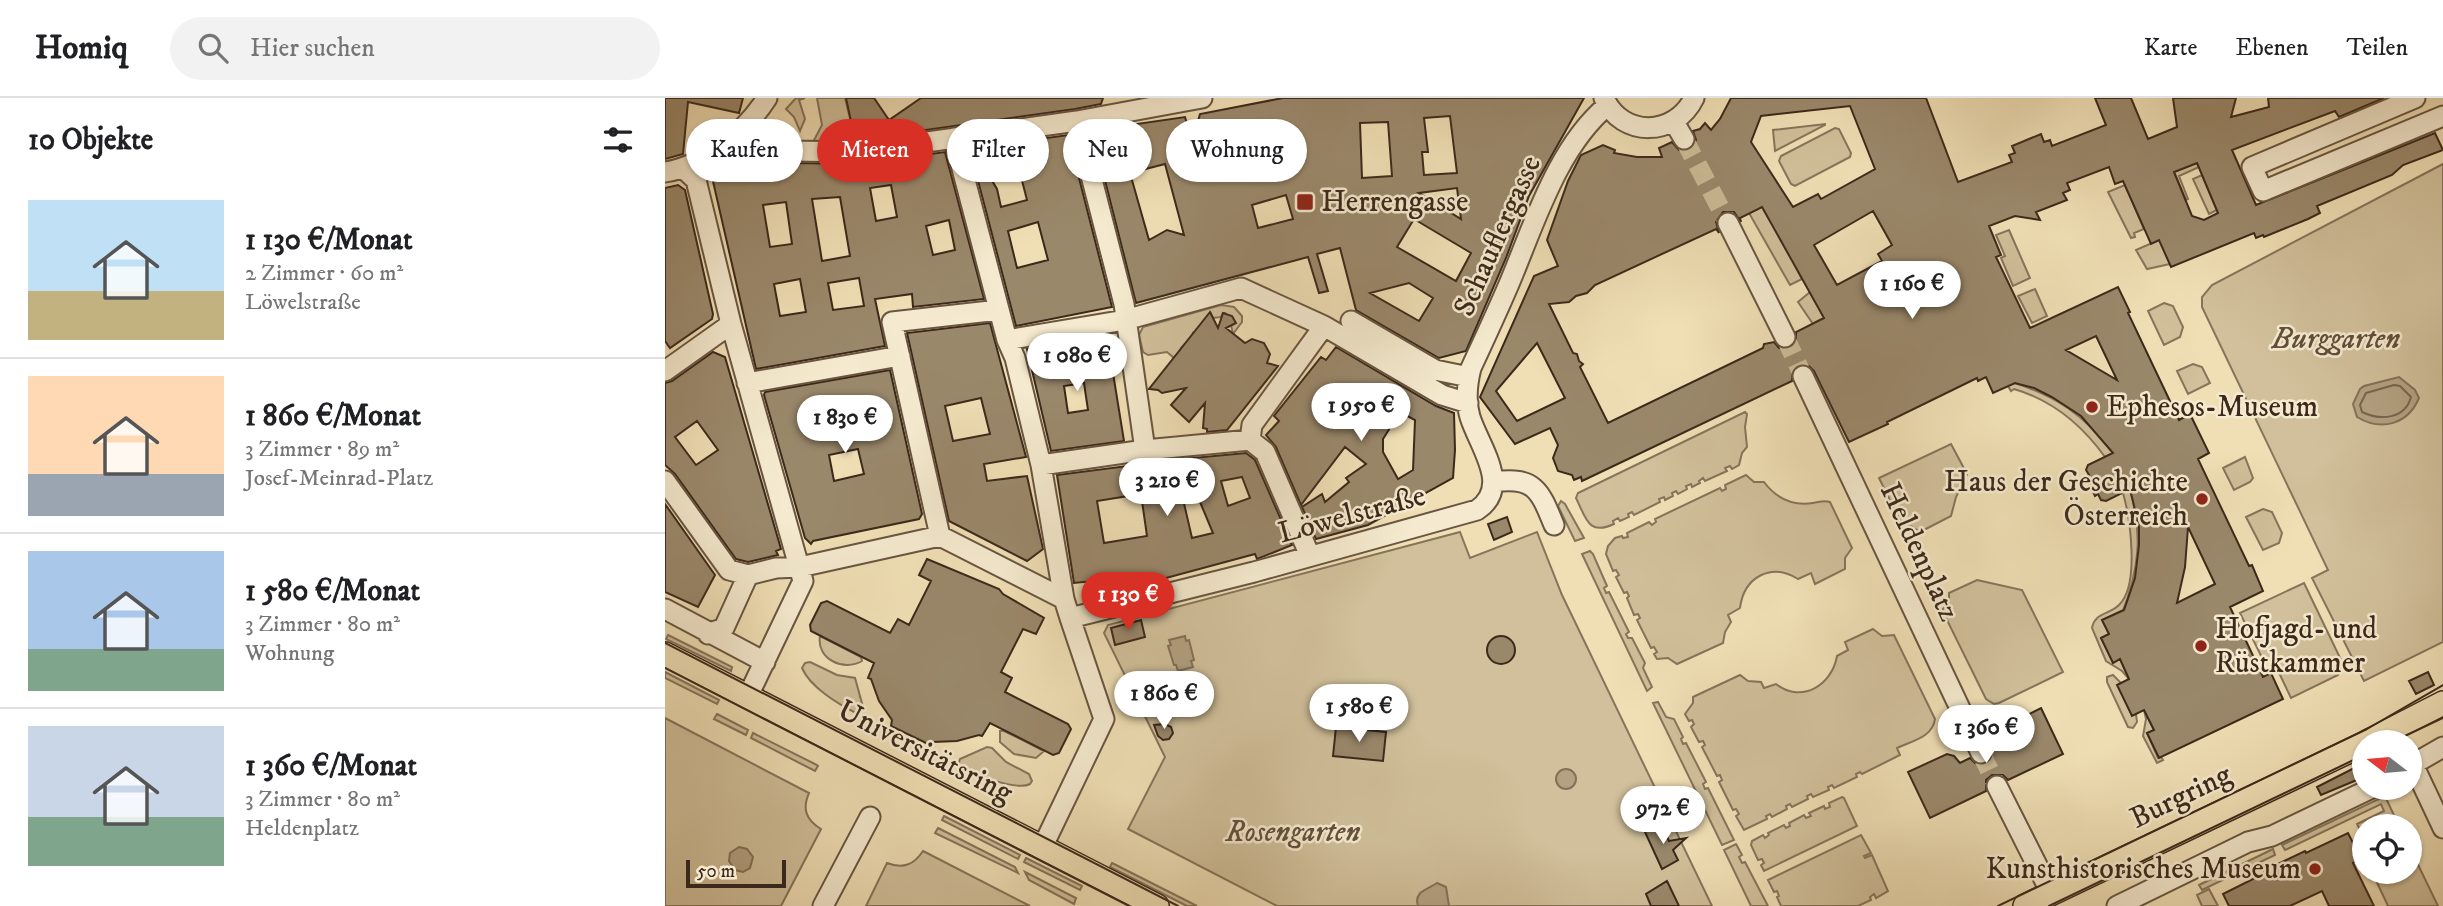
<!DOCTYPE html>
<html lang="de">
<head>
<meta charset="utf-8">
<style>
	body { margin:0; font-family:"IM FELL DW Pica",serif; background:#f2f2f2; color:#202124; height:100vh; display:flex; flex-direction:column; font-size:26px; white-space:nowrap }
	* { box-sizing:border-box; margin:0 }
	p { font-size:23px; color:#757577 }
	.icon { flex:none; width:38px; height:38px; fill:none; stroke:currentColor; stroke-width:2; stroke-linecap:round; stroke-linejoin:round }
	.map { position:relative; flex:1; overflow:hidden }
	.panel { display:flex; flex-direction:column; background:#fff; width:665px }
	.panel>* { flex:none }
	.guide { position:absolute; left:21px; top:21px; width:665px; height:63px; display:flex; gap:14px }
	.needle { width:46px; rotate:286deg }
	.controls { position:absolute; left:1687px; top:632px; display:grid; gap:14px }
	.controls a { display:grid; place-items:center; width:70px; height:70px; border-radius:50%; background:#fff; box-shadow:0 2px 5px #0004; font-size:35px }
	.scale { position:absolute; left:21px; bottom:18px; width:100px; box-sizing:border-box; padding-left:7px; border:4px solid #3c291b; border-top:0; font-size:19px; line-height:24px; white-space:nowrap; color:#3c291b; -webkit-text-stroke:5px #f5eacf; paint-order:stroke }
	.price { position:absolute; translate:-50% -60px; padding:0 16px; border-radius:24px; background:#fff; color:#222; font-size:23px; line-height:46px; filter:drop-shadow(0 2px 4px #0008) }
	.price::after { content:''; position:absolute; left:50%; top:42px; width:21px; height:16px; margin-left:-10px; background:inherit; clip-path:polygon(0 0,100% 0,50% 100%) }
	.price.active { background:#d93025; color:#fff }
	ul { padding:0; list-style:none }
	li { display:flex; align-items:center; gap:21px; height:175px; padding:0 28px }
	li+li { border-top:2px solid #e0e0e0 }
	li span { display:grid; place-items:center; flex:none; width:196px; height:140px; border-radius:0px; color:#555 }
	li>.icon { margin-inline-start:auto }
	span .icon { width:84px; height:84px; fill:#fffc; stroke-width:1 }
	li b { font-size:30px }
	h2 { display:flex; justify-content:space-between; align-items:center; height:84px; padding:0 28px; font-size:30px }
	.tag { padding:0 24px; border-radius:32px; background:#fff; box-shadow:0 2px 5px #0004; font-size:24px; line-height:63px }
	.tag.active { background:#d93025; color:#fff }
	header { display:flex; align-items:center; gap:42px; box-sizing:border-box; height:98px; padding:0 35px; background:#fff; border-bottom:2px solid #e0e0e0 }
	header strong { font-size:33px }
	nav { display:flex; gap:38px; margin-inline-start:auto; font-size:24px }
	.search { width:490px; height:63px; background:#f2f2f2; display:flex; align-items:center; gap:18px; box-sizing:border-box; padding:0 24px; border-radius:38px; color:#757577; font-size:26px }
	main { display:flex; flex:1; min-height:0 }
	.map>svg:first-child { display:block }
	.green { fill:#d1c09b; stroke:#86745b; stroke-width:2 }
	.water { fill:#b3a181; stroke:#837158; stroke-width:2 }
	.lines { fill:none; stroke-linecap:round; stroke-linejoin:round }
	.shore { stroke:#78654e; stroke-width:2 }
	.building { fill:#9a886b; stroke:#3c291b; stroke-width:2; fill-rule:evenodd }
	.minor-tunnel { stroke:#ccbb96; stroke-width:19; stroke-dasharray:19 10; stroke-linecap:butt }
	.minor-casing { stroke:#695642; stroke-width:23 }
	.major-casing { stroke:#3c291b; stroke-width:26 }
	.minor { stroke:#f5eacf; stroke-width:19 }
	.major { stroke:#f0dfb5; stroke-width:23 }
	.tram { stroke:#3c291b; stroke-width:2 }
	.poi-dot { fill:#8f2418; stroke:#f5eacf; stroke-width:2.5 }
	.labels { text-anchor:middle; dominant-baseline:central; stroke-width:5; stroke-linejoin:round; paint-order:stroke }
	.poi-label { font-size:30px; fill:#3c291b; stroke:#f5eacf; text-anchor:start }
	.street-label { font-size:30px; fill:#3c291b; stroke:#f5eacf }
	.park-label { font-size:30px; font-style:italic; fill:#614f3b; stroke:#f5eacf }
</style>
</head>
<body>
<header>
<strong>Homiq</strong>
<div class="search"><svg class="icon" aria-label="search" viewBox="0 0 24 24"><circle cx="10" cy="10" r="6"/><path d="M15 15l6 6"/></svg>Hier suchen</div>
<nav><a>Karte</a><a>Ebenen</a><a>Teilen</a></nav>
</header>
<main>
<section class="panel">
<h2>10 Objekte<svg class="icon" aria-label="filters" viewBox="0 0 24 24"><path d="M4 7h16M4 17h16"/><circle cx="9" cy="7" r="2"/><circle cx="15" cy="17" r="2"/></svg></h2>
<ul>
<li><span style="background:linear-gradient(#bfe0f5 65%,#c2b280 0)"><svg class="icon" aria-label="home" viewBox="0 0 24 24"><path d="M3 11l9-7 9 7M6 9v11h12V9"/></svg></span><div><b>1 130 €/Monat</b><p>2 Zimmer · 60 m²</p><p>Löwelstraße</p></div></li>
<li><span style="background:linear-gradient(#ffd9b3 70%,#9aa5b1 0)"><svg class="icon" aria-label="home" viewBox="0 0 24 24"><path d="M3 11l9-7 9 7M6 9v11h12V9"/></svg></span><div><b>1 860 €/Monat</b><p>3 Zimmer · 89 m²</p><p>Josef-Meinrad-Platz</p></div></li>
<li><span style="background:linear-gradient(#a9c7e8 70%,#7fa58c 0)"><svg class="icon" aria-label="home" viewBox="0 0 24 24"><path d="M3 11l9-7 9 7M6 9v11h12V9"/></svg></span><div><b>1 580 €/Monat</b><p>3 Zimmer · 80 m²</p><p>Wohnung</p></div></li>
<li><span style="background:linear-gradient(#c9d6e8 65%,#7fa58c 0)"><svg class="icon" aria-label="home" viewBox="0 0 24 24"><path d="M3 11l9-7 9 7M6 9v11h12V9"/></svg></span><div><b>1 360 €/Monat</b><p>3 Zimmer · 80 m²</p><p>Heldenplatz</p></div></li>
</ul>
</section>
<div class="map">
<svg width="1778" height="808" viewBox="0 0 1778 808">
	<rect width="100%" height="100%" fill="#f0dfb5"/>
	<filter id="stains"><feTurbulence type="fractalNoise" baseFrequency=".00286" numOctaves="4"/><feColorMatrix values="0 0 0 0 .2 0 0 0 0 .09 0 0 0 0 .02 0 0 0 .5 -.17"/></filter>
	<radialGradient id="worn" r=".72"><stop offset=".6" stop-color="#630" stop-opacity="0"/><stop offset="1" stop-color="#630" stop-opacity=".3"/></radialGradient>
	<path class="green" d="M131 0H140L134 2 140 21 135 33 129 19 121 11Z
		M152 0H180L191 45 147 46 157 27Z
		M1160 26V27L1110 53 1108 32Z
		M1170 30 1174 31 1186 55 1185 59 1130 88 1126 86 1114 63 1116 58Z
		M1532 65 1534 69 1514 78 1523 101 1521 102 1509 74Z
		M1778 66V544L1699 583 1647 480 1663 472 1537 209V199L1547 187Z
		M1537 77 1552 112 1544 116 1528 81Z
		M1460 87 1479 131 1469 135 1470 139 1466 140 1443 94Z
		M1100 107 1137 181 1125 187 1084 115Z
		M1344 132 1365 180 1348 188 1336 160 1340 158 1331 137Z
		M1496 141 1505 166 1482 171 1471 152Z
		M1370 191 1382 218 1367 225 1353 198Z
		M1145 194 1159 220 1148 226 1133 204Z
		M1499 205 1508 208 1518 229 1515 239 1499 247 1483 213Z
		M556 207 569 209 577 218V224L568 236 566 227 559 220 560 215H558L556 219 548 220 546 216 533 239 528 235 523 251 519 247 516 250 521 254 509 260 502 254 483 257 478 254 474 237 478 229Z
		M1528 266 1537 269 1545 285 1523 296 1512 273Z
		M1346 284C1390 297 1421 318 1448 355L1440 359C1417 327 1387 302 1349 291L1346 293 1343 288Z
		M1080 314 1082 316 1080 329 1082 349 1077 355 1074 367 1067 371 1065 368 1060 370 1062 373 1040 383 1038 380 1034 383 1035 385 1027 389 1026 386 1021 388 1022 391 1013 396 1011 393 1007 395 1008 398 1000 402 999 399 994 401 995 404 969 417 967 414 963 416 964 419 955 423 953 420 948 423 949 426C923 438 921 420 911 400L913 395Z
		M1286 346 1302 376 1291 399 1286 418 1255 434 1246 428 1238 429 1214 380Z
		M1580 359 1588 380 1585 384 1569 392 1558 370Z
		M1081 377 1089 384H1099C1111 400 1128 408 1148 405 1155 404 1158 402 1165 404L1187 450 1180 460V471L1150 486 1146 475 1133 481C1106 464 1079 479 1075 510L1063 517 1066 524 1060 534 1058 545 1012 566 1003 560 992 561 989 556 992 554 989 549 986 550 972 522 975 520 973 516 969 517 962 500 964 498 962 494 959 495 951 479 954 477 951 472 948 473 941 456 943 448 950 440 957 438 958 440 963 439 962 435 984 424 987 427 991 424 990 421 1055 390 1057 393 1061 391 1060 387Z
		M1465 392C1478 435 1474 473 1457 515L1456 513 1437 522 1444 536 1436 540 1448 564 1455 561 1464 581 1457 573 1441 563 1427 530C1430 514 1444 517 1454 507 1475 487 1465 420 1458 395Z
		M896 403 900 406 919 440 910 443 893 408Z
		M1598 411 1607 414 1617 435 1614 445 1598 452 1581 419Z
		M795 434 805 460 872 434 897 497 1047 808H612L463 731 500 659 439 535 443 527Z
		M925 453 928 456 942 488 939 490 941 495 944 494 964 534 961 536 963 540H967L980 565 978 570 987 589 982 593 917 456Z
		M1312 482 1357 492 1398 574 1334 605 1329 606 1321 601 1277 512 1284 505V495Z
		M1639 485 1678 566 1673 577 1626 600 1607 560 1599 564 1575 515Z
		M1208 531 1217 538 1229 537 1270 621C1268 639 1247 643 1232 650L1235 657 1197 676 1195 674 1191 676 1192 679 1169 690 1167 687 1163 689 1164 692 1148 699 1146 696 1142 698 1143 701 1127 709 1125 706 1121 708 1122 711 1107 719 1105 716 1101 718 1102 721 1079 732 1071 718 1074 716 1071 711 1068 712 1054 684 1057 682 1055 677 1052 678 1037 649 1040 647 1038 643 1034 644 1026 629 1029 626 1027 622 1024 623 1020 616 1028 605V599L1075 577 1083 583 1096 584 1099 590 1111 586C1137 606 1167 587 1172 558L1183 552 1180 544Z
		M3 537 67 569 66 573 1 541Z
		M155 538 196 559 197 563C179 574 151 561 155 538Z
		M145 564 172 577 190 580 198 609 196 613 191 615C173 606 145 589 137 570L140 565Z
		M0 574 54 602 52 606 0 580Z
		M1448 577 1456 585 1453 587 1471 616 1472 624 1468 630 1463 629 1442 584V579Z
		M993 604 1001 619 1009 621 1018 639 1016 641 1018 646 1021 645 1041 684 1038 686 1040 691 1043 690 1069 742 1057 747 988 605Z
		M1479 612 1489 632 1482 635 1493 660 1496 659 1498 662 1492 665 1478 638 1481 621Z
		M52 616 83 632 81 637 49 621Z
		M0 620 144 695C137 711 141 722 156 731L116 808H0Z
		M335 633H339L379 653 371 660 349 656 335 644Z
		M88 635 152 667 153 668 150 673 86 640Z
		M322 649 327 650 341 664 364 676 367 683 365 686C352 693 306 676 293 668L295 661Z
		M1720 698 1734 728H1699V740L1692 726 1719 713 1716 706 1620 752 1617 747Z
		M1177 699 1179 700 1192 728 1099 773 1096 767 1099 765 1097 761 1093 762 1086 747 1087 743 1098 737 1100 740 1104 737 1103 735 1119 727 1121 730 1125 728 1124 725 1139 717 1141 720 1146 718 1144 715 1159 708 1160 711 1165 709 1164 705Z
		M279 718 355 757 353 761 277 722Z
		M273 730 350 769 353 775 270 735Z
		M1196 737 1206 755 1199 758 1200 760 1207 757 1223 793 1211 800 1209 796 1205 799 1206 802 1193 808H1116L1112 799 1114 798 1112 793 1109 794 1103 782Z
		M1071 746 1077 757 1074 759 1077 765 1080 764 1103 808H1086L1059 752Z
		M1745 750 1773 808H1723L1707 774H1745Z
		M1608 751 1610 757 1537 792 1534 787Z
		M258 753 365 808H201L222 765C238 771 249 767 258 753Z
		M361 760 417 788 415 792 359 764Z
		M447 765 532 808H522L445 769Z
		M360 774 411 800 409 806 364 782Z
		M1544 791 1553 808H1537L1532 797Z"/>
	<path class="water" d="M1734 279 1750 292 1754 300C1743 326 1717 334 1692 319L1688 306 1695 291 1699 288Z
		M520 538 521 543 524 542 529 562 526 563 528 569 513 573 511 567H509L503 548 506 547 504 542Z
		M891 681a10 10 0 1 1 20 0a10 10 0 1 1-20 0Z
		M74 749 82 751 88 759 85 770 78 774 70 772 64 763 65 755Z
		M772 785 781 789 784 808H753C748 793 764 791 772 785Z"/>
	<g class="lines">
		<path class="shore" d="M1729 287 1735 288 1746 299C1740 321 1716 323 1697 314L1695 307 1701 295Z"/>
	</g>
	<path class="building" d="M0 0H78L74 15 23 4 18 56 0 61Z
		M181 0H209L224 22 256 0H438L436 6 410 11 190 42Z
		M618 0H919L864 98 841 160 801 253 774 260 691 212 675 150 652 156 663 193 654 195 643 159 471 205 428 35 445 32 444 30 520 19 527 44 535 16ZM785 18 792 75 759 77 757 54H763L759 20ZM723 24 727 78 697 80 695 25ZM608 41 616 69 579 79 571 51ZM500 66 519 137 502 132 484 142 465 75ZM792 90 796 121 754 95ZM621 97 628 121 593 130 587 107ZM749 121 806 155 791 183 732 149ZM744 185 768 200 754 223 705 195Z
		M1066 0H1261L1293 84 1347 64 1344 57 1350 55 1347 48 1376 36 1379 44 1385 42 1387 48 1441 27 1430 0H1466L1483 41 1512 29 1508 0H1571L1566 19 1604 9 1603 0H1719L1674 19 1670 13 1567 52 1591 107 1770 35 1778 52 1738 67 1727 77 1652 108 1655 115 1643 121 1599 139 1598 137 1591 140 1589 135 1506 169 1494 142 1486 146 1458 83 1450 86 1444 69 1402 85 1405 92 1398 95 1402 102 1371 114 1375 122 1350 118 1324 128 1336 157 1331 159 1365 230 1453 189 1465 214 1463 215 1514 322 1525 316 1544 355 1533 361 1584 468 1587 467 1598 493 1565 509 1598 579 1606 575 1618 601 1494 660 1482 635 1489 632 1479 612 1467 618 1452 587 1464 581 1455 561 1448 565 1436 540 1444 536 1437 522 1459 512 1470 480 1474 447V429L1465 391 1441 403 1436 402 1433 396 1430 398 1421 379 1424 377 1421 372 1423 367 1448 355 1416 318 1387 299 1369 290 1350 285 1328 295 1321 279 1313 283 1312 280 1222 324 1223 326 1184 344 1149 273 1144 268 1138 266 1128 272 1127 283 917 383 916 379 909 382 907 377 893 373 888 360 893 347 885 330 850 346 815 299 869 178 893 168 882 142 903 83 916 57 938 47 950 52 949 55 972 59H997L994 50 1007 44 1014 52H1025L1031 42 1028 33 1035 31 1040 25 1046 32 1055 21ZM1185 8 1210 71 1156 101 1153 96 1128 109 1086 44 1096 18ZM1532 65 1553 115 1539 122 1527 118 1509 74ZM1097 109 1159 220 1131 234V245L1125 250H1114L1109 244 1099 246 1098 250 943 325 915 269 918 266 914 263 912 256 908 255 884 206 904 204 911 198 922 195 930 187 1051 131 1054 135 1051 124 1058 114H1069L1076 124 1075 120ZM1208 113 1227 147 1213 156 1217 163 1172 187 1149 147ZM1431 238 1452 282 1401 252ZM872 245 900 300 852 323 831 293ZM1523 429 1550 486 1512 505 1520 469Z
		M403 37 447 209 351 228 305 52 308 51 332 91 336 109 362 102 352 63 328 69 324 48ZM373 124 383 162 352 170 343 133Z
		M280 54 319 201 248 209 247 196 210 201 220 248 91 271 47 79 58 72 94 66 96 63 103 66 107 62 127 65 190 66ZM226 87 232 119 211 123 205 90ZM175 99 185 158 157 163 147 101ZM121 104 127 146 105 149 98 107ZM284 122 290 152 268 157 261 128ZM194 180 199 208 168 212 163 185ZM135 181 141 214 115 218 109 186Z
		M13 87 20 92 48 216 47 221 5 250 0 243V90Z
		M545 214 553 230 558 215 567 218 571 225 561 230 580 245 587 241 599 245 605 256 602 265 613 268 562 332 542 334V331L538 330 540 305 524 324 506 307 521 290 497 295 493 292 484 291Z
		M325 225 361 359 319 366 322 383 362 378 378 451 362 463 284 423 242 235ZM316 300 325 336 288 343 280 308Z
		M442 238 459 343 386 353 362 251ZM419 285 423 312 403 315 399 288Z
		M671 249 771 308 789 315 790 352 788 380 703 427 651 441 637 409 657 396 660 404 684 384 681 380 701 366 680 349 636 407 611 349 601 337 614 323 609 318 656 259 661 262ZM735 314 750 322 748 372 733 381 718 354V341Z
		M48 254 60 259 116 451 111 453 113 457 83 464 71 461 10 376 0 367V285L7 283ZM32 323 53 352 31 367 10 339Z
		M225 272 257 416 254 421 148 443 146 446 140 440 99 297 100 294ZM182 299 188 330 165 335 158 303ZM193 351 199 376 169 383 164 357Z
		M581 355 590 362 627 447 592 461 590 456 490 483V477L409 485 392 377 509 362 527 440 548 435 517 361ZM577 379 585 400 563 408 556 383ZM476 396 482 438 439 445 432 403Z
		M0 406 50 477 33 509 0 494Z
		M842 419 847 434 829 442 823 426Z
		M262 461 334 491 338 496 379 520 371 536 358 531 336 574 347 580 340 594 403 626 406 631 394 655 388 657 325 625 317 638 314 637 292 643 268 644 265 647 226 628 227 622 214 603 206 581 203 580 209 565 146 533 145 527 156 505 162 503 225 535 233 521 244 527 266 483 254 477Z
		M476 522 480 539 450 547 446 530Z
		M822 552a14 14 0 1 1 28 0a14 14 0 1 1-28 0Z
		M1763 574 1769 587 1751 596 1744 583Z
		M1376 610 1398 656 1343 682 1338 677H1327L1321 682V693L1265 720 1243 674 1282 656 1289 658 1295 665 1305 660 1310 665 1321 666 1326 661 1327 649 1337 645V630Z
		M500 626 506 629 508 635 504 641 498 642 493 638 489 627Z
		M671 629 721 634 718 663 668 658Z
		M1699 665V679L1656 697 1652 689Z
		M996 726 1004 743 1021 740 1008 752 1013 762 997 771 980 734Z
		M1683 735 1696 761 1688 765 1709 808H1664L1657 793 1625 808H1564L1558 796 1600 775 1599 773 1611 767 1640 753 1641 755Z
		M1002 783 1014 808H986L981 796Z"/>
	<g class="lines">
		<path class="minor-tunnel" d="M1019 41 1063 125
			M1120 239 1138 278
			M1316 655 1332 688"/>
		<g class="minor-casing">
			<path id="minor" d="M939 0C957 40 1010 39 1029 0
				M1750 0 1587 69 1598 93 1778 18
				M412 23 459 206 480 352
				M1009 24 1019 41
				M289 40 342 242 350 260 376 367 399 501
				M19 71 31 82 66 226 138 483 83 598
				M0 74C40 68 80 34 102 0
				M31 82 36 72 49 63 88 46 127 53 190 54 412 23 537 0
				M1063 125 1120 239
				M686 223 770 272 804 279
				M659 228 777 297 803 305
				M342 242 460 222 576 190 659 228 587 327 585 342
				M0 273 66 226
				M1138 278 1316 655
				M82 285 235 258
				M376 367 480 352 585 342 600 354 645 458
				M0 383 64 472 83 477
				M829 384C870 378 875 393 889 427
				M275 438 227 224 334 212
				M0 511 100 564
				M43 536 59 530 83 477 111 470 135 469 275 438 399 501 405 520 589 474 812 412C847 389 814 348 805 319 800 302 802 286 806 270 819 242 832 214 844 186 869 127 892 49 943 7
				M1745 660 1778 730
				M1745 668 1778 649
				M1332 688 1386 795
				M377 750 439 621 405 520
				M158 808 205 719
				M1452 808 1583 744 1607 738 1707 690"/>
		</g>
		<g class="major-casing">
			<path id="major" d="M0 556 492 808
				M1702 644 1778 605
				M1360 808 1699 646"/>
		</g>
		<use href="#minor" class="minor"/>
		<use href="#major" class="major"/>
		<path class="tram" d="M0 545 513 808
			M0 570 464 808
			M1727 644 1778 620
			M1333 808 1702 631 1778 587
			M1384 808 1699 657"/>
	</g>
	<g class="poi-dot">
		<rect x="631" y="95" width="18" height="18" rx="3.5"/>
		<circle cx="1427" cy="309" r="7"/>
		<circle cx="1537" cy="401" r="7"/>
		<circle cx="1536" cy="548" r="7"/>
		<circle cx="1650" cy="771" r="7"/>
	</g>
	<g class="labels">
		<g class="poi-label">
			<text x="656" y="104">Herrengasse</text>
			<text x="1441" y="309">Ephesos-Museum</text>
			<text x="1523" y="384" text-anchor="end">Haus der Geschichte<tspan x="1523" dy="34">Österreich</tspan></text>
			<text x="1550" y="531">Hofjagd- und<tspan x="1550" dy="34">Rüstkammer</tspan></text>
			<text x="1636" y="771" text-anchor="end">Kunsthistorisches Museum</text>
		</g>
		<g class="street-label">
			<text transform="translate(833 138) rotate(-66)">Schauflergasse</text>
			<text transform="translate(687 417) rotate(-15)">Löwelstraße</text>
			<text transform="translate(1254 454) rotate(65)">Heldenplatz</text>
			<text transform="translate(260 654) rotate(27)">Universitätsring</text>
			<text transform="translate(1516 699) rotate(-26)">Burgring</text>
		</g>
		<g class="park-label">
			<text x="1671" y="241">Burggarten</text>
			<text x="628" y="734">Rosengarten</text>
		</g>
	</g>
	<rect width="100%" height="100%" filter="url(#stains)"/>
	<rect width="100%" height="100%" fill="url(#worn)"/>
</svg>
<div class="controls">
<a><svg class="needle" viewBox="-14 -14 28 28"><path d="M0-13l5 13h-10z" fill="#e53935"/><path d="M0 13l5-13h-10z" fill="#757577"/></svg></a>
<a><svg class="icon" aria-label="locate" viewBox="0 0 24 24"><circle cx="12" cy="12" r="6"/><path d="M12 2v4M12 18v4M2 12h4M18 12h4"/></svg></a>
</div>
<div class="scale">50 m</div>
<b class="price" style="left:1247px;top:223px">1 160 €</b>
<b class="price" style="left:412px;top:295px">1 080 €</b>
<b class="price" style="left:696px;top:345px">1 950 €</b>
<b class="price" style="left:180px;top:357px">1 830 €</b>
<b class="price" style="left:502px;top:420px">3 210 €</b>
<b class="price active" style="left:463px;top:534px">1 130 €</b>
<b class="price" style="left:499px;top:633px">1 860 €</b>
<b class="price" style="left:694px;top:646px">1 580 €</b>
<b class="price" style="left:1321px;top:667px">1 360 €</b>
<b class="price" style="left:998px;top:748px">972 €</b>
<div class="guide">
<a class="tag">Kaufen</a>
<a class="tag active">Mieten</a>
<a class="tag">Filter</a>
<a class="tag">Neu</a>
<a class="tag">Wohnung</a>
</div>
</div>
</main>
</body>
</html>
